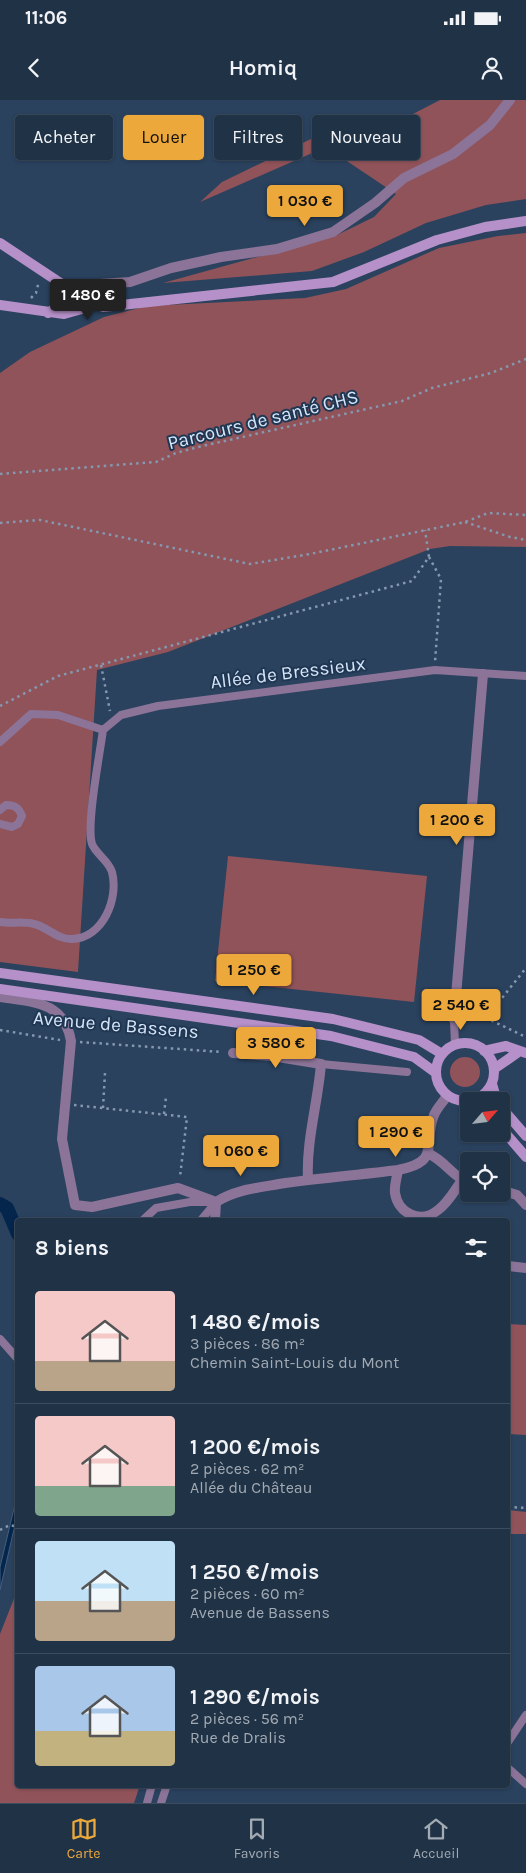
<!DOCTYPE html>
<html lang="fr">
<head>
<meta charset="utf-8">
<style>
	body { margin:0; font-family:Karla,sans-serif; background:#283a4d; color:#f1f3f6; height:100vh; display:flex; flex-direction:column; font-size:19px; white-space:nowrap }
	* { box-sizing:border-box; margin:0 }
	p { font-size:16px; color:#a2aab3 }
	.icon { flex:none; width:28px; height:28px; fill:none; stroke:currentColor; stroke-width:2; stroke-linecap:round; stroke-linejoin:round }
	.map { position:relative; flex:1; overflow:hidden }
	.details { position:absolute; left:15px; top:1118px; width:495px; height:570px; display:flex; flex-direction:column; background:#203246; border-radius:5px; box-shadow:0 1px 4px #0004,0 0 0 1px #3d4d5f }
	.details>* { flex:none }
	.guide { position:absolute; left:15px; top:15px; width:496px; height:45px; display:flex; gap:10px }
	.needle { width:32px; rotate:62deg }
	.controls { position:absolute; left:460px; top:992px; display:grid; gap:10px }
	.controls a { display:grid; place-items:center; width:50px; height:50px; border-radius:5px; background:#203246; box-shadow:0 1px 4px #0004,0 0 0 1px #3d4d5f; font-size:25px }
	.price { position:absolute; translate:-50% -42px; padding:0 11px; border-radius:5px; background:#eda83b; color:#111; font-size:16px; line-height:32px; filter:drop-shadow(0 1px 2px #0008) }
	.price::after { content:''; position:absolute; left:50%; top:30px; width:15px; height:11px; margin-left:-8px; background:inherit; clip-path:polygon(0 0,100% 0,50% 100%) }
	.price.active { background:#222; color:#fff }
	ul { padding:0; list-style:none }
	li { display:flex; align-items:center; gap:15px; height:125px; padding:0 20px }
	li+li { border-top:1px solid #3d4d5f }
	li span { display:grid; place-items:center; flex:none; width:140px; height:100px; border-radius:5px; color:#555 }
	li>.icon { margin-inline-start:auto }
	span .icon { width:60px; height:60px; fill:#fffc; stroke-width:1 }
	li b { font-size:21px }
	h2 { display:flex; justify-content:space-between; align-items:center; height:60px; padding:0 20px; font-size:21px }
	.chip { padding:0 18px; border-radius:5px; background:#203246; box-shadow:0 1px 4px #0004,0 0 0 1px #3d4d5f; font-size:18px; line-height:45px }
	.chip.active { background:#eda83b; color:#111 }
	.status { display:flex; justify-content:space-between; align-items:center; height:35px; padding:0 25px; background:#203246; direction:ltr }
	.status svg { height:14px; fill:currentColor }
	header { display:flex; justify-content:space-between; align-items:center; height:65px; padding:0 20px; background:#203246; font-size:22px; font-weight:600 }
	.menu { display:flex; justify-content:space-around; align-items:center; height:70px; border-top:1px solid #3d4d5f; background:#203246; font-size:14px; color:#a2aab3 }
	.menu a { display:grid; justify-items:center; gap:2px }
	.menu .active { color:#eda83b }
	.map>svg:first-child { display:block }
	.green { fill:#905359 }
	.water { fill:#04264c; stroke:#435f7f }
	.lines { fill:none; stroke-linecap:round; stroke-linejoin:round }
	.canal { stroke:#04264c; stroke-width:14 }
	.path { stroke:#8598af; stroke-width:2.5; stroke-dasharray:2.5 4; stroke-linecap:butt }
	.lane { stroke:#8c7498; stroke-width:8 }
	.street { stroke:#8c7498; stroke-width:10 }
	.secondary { stroke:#b690c9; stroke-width:10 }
	.labels { text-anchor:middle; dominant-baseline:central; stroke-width:4; stroke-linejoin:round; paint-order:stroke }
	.street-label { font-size:19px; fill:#d6e5f7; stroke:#203753 }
</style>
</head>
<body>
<div class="status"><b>11:06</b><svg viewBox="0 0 49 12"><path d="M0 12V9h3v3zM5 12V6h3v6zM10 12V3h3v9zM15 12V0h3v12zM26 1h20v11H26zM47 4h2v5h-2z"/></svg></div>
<header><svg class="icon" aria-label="back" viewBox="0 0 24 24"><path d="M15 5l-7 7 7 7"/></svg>Homiq<svg class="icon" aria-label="person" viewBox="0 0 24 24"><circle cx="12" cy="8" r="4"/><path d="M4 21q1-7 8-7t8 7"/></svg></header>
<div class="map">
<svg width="526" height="1703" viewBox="0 0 526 1703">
	<rect width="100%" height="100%" fill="#2a425e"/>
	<path class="green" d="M440 0H526V99L486 105 426 123 364 152 312 171 163 183 337 135 374 117 396 94 326 47 200 102 222 82 340 25 353 45Z
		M526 133V447L450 446 430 449 168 552 97 570 78 872 0 862V273L30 252 104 217 147 206 305 198 346 189 439 148 498 136Z
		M228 756 427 776 414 902 215 881Z
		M450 972a15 15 0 1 1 30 0a15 15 0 1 1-30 0Z
		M508 1224 526 1225V1335L508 1334Z
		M508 1410 526 1412V1434H508Z
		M17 1491 18 1685H140L134 1703H0V1534Z"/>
	<path class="water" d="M17 1396V1416L0 1490V1467Z"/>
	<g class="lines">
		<path class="canal" d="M0 1104 7 1108 18 1134"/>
		<path class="path" d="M31 198 36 193 39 181
			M0 374 156 362 176 353 198 347 402 301 432 288 491 273 526 259
			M465 422 510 437 526 440
			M0 423 40 420 250 464 310 454 465 422 488 413 526 415
			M429 457 441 479 435 562
			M101 565 110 611
			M0 606 58 576 412 481 429 457 425 430
			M486 918 526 868
			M466 919 486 918 526 937
			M0 930 60 940
			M80 942 222 952
			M74 1005 187 1017 180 1077
			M103 1008 105 973
			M164 1014 166 997
			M508 1407 526 1408
			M0 1430 10 1425 18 1427"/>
		<path class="lane" d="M103 630 121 615 158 606 435 570 526 576
			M0 642 31 614 58 615 103 630
			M0 710 6 705C15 705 19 708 22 716L18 724 12 727 0 724
			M0 822C11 824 24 821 34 824 48 827 57 840 73 839 103 837 119 799 112 772 109 761 96 754 92 744 86 725 100 653 103 630
			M454 920 455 945
			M321 964 407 972
			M143 1120 156 1108 190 1102H209
			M201 1120 216 1102
			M0 1239 16 1257
			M508 1642 526 1615
			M508 1668 526 1684
			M147 1703 152 1685
			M161 1703 167 1685"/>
		<path class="street" d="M84 199 100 184 130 182 171 168 221 157 277 149 333 132 375 103 404 78 453 54 490 25 510 0
			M0 897C33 902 64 901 71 941L62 1039 75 1105 92 1107 178 1088 216 1102
			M454 920 483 574
			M233 953 272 956 321 964C318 1002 306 1041 308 1079
			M429 1054C444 1060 453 1077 469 1083
			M398 1070C397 1077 394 1086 395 1093 398 1114 421 1124 438 1110 448 1103 455 1090 462 1080
			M501 1090 517 1095 526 1105
			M215 1120 216 1102C235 1090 256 1088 279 1084 319 1078 359 1075 398 1070 442 1061 422 1046 434 1015 437 1008 443 1002 447 996
			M508 1166 526 1168"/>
		<path class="secondary" d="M0 143 80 196 103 207 333 182 437 140 485 127 526 121
			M0 205 64 214 96 205
			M48 213 66 201 73 192
			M0 873 333 919 419 940 442 954
			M0 889 331 936 414 957 436 973
			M436 972a29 29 0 1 1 58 0a29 29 0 1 1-58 0Z
			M484 951 506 946 526 953
			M494 969 520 951
			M492 984 497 1001
			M501 1007 526 1036
			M501 1028 526 1057"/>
	</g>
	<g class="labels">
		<g class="street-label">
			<text transform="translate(263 320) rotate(-14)">Parcours de santé CHS</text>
			<text transform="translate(288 573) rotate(-7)">Allée de Bressieux</text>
			<text transform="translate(116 925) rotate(5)">Avenue de Bassens</text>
		</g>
	</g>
</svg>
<div class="controls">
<a><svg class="needle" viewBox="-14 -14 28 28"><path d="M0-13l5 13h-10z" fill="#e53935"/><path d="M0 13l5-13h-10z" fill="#a2aab3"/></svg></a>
<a><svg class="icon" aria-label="locate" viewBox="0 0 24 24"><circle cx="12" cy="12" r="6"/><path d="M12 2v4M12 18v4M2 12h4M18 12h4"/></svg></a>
</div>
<b class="price" style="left:305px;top:127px">1 030 €</b>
<b class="price active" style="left:88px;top:221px">1 480 €</b>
<b class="price" style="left:457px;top:746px">1 200 €</b>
<b class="price" style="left:254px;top:896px">1 250 €</b>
<b class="price" style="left:461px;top:931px">2 540 €</b>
<b class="price" style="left:276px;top:969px">3 580 €</b>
<b class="price" style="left:396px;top:1058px">1 290 €</b>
<b class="price" style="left:241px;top:1077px">1 060 €</b>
<div class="guide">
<a class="chip">Acheter</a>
<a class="chip active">Louer</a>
<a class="chip">Filtres</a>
<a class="chip">Nouveau</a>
</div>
<section class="details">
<h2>8 biens<svg class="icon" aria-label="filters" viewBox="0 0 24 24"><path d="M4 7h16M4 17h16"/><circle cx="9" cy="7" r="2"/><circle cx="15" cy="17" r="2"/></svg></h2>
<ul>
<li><span style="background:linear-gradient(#f6c9c9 70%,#b9a48a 0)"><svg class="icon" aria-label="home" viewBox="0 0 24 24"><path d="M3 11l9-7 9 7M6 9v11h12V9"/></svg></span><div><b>1 480 €/mois</b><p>3 pièces · 86 m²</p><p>Chemin Saint-Louis du Mont</p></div></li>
<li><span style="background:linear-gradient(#f6c9c9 70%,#7fa58c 0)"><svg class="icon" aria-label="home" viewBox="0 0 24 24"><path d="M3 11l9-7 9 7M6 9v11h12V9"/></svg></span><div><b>1 200 €/mois</b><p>2 pièces · 62 m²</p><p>Allée du Château</p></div></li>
<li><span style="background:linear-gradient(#bfe0f5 60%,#b9a48a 0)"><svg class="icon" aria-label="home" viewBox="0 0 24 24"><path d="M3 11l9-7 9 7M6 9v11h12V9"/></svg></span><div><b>1 250 €/mois</b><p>2 pièces · 60 m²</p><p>Avenue de Bassens</p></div></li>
<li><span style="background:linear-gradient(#a9c7e8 65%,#c2b280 0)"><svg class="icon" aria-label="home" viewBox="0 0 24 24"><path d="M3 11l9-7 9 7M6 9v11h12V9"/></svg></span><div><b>1 290 €/mois</b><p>2 pièces · 56 m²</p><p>Rue de Dralis</p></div></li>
</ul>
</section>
</div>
<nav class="menu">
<a class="active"><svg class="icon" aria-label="map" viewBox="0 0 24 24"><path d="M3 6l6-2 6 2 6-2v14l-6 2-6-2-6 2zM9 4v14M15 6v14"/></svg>Carte</a>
<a><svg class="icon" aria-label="saved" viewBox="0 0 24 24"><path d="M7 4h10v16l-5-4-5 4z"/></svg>Favoris</a>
<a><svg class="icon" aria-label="home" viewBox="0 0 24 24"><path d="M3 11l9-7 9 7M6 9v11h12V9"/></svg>Accueil</a>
</nav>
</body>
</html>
